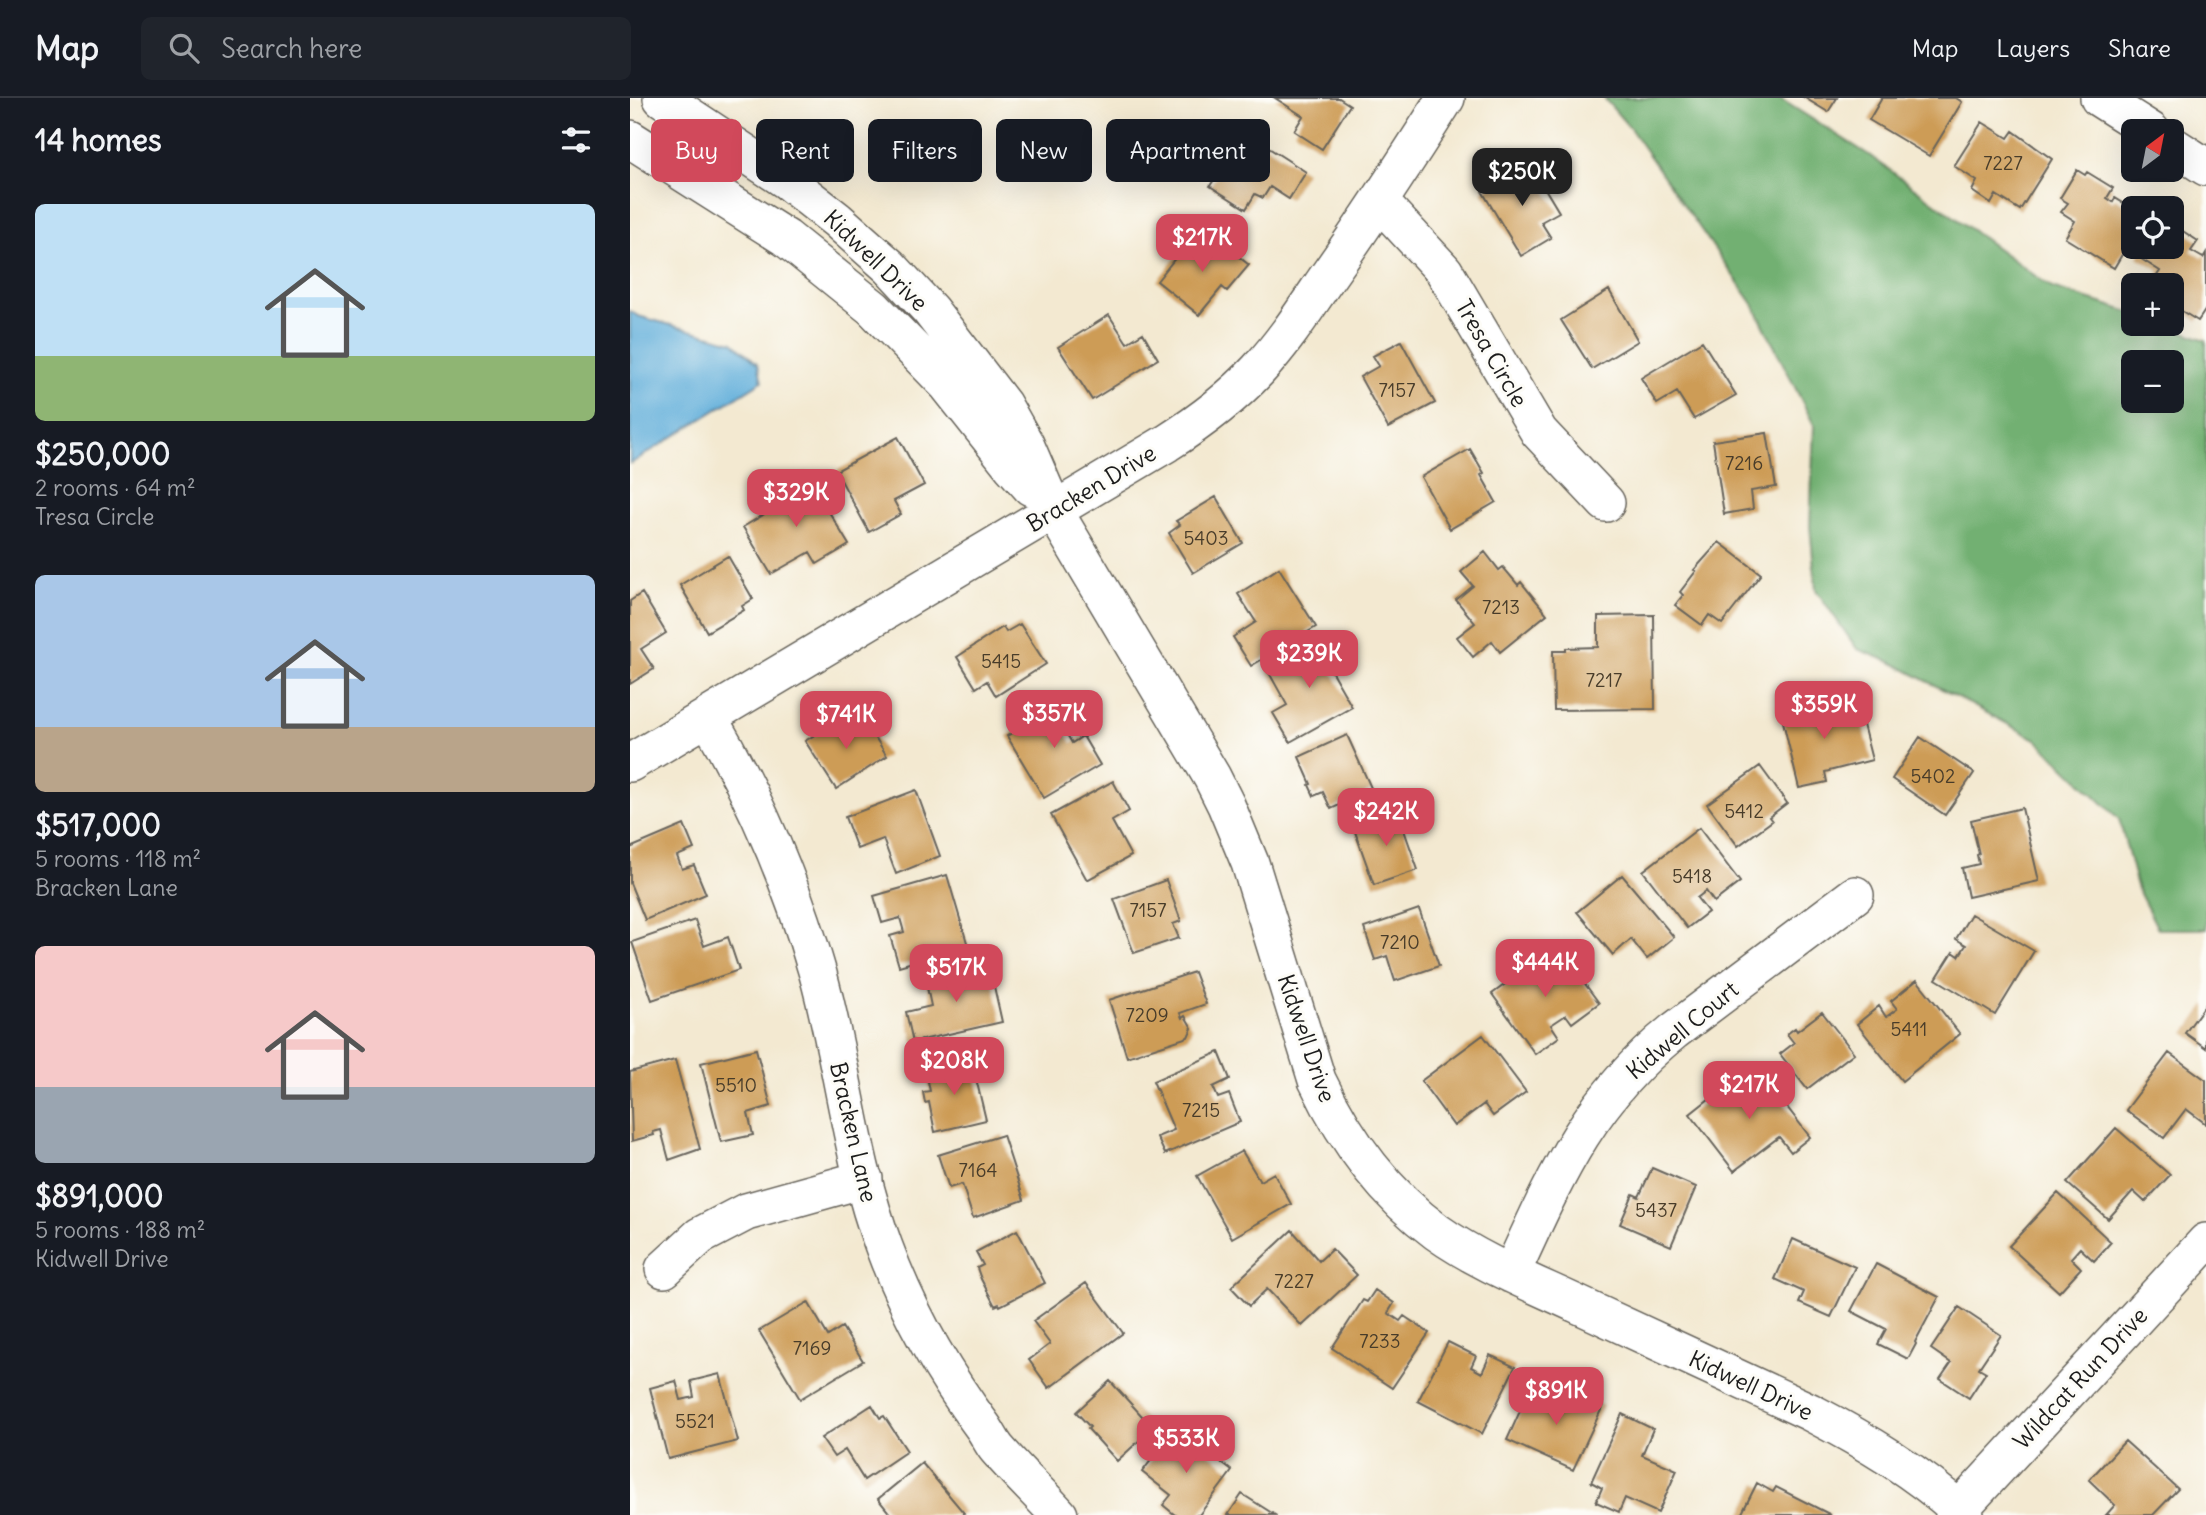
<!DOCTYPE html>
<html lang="en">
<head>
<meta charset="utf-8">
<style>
	body { margin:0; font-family:Delius,sans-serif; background:#20242c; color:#f1f3f6; height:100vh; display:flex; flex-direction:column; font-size:26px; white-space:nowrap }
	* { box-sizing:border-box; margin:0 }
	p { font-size:23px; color:#9ea1a6 }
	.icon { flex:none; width:38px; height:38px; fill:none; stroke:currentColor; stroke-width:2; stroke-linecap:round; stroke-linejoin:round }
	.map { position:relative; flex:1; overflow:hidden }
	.sheet { display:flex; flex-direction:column; background:#171b24; width:630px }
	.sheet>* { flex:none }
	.banner { position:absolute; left:21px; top:21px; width:665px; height:63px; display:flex; gap:14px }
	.needle { width:46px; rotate:32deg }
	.tools { position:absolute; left:1491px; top:21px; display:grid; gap:14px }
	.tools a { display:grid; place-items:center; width:63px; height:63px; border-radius:10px; background:#171b24; box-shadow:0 7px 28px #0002; font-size:35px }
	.price { position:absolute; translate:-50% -60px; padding:0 16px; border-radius:14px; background:#d1495b; color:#fff; font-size:23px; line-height:46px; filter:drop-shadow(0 2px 4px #0008) }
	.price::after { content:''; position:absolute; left:50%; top:42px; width:21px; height:16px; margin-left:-10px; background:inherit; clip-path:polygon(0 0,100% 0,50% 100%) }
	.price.on { background:#222; color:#fff }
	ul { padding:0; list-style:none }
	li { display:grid; align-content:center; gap:14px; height:371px; padding:0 35px }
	li span { display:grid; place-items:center; height:217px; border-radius:10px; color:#555 }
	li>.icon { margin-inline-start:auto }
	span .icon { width:126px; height:126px; fill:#fffc; stroke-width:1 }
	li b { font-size:30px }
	h2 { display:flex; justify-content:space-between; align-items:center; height:84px; padding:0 35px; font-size:30px }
	.chip { padding:0 24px; border-radius:10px; background:#171b24; box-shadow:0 7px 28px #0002; font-size:24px; line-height:63px }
	.chip.on { background:#d1495b; color:#fff }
	header { display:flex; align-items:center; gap:42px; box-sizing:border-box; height:98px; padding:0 35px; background:#171b24; border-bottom:2px solid #363941 }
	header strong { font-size:33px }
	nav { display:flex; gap:38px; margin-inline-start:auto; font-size:24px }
	.search { width:490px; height:63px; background:#20242c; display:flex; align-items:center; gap:18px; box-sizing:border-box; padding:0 24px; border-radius:10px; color:#9ea1a6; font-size:26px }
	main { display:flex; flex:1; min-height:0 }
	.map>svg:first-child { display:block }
	.forest { fill:#72b072; stroke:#476647; stroke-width:2; fill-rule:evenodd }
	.water { fill:#60aeda; stroke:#3e657b; stroke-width:2 }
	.building { fill:#cd9c56 }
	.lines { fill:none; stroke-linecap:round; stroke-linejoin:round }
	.street-casing { stroke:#67645b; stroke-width:40 }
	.street { stroke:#fff; stroke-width:37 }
	.labels { text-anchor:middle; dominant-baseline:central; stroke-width:6; stroke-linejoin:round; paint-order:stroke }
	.number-label { font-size:19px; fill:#483c2a }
	.street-label { font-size:23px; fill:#1c1c1c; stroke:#fdfcf7 }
</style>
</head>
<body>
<header>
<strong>Map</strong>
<div class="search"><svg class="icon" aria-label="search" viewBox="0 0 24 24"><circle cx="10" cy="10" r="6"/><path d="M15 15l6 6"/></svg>Search here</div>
<nav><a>Map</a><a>Layers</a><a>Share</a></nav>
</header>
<main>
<section class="sheet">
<h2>14 homes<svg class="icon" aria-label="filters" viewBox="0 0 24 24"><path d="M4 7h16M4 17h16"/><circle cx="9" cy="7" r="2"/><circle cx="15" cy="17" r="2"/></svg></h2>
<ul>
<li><span style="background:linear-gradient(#bfe0f5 70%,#8fb573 0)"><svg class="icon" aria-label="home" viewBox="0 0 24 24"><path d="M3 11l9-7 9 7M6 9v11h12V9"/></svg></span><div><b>$250,000</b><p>2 rooms · 64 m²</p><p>Tresa Circle</p></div></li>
<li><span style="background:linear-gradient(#a9c7e8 70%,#b9a48a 0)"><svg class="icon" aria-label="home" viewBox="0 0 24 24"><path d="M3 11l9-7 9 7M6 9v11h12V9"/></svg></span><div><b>$517,000</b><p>5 rooms · 118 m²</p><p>Bracken Lane</p></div></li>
<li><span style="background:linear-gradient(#f6c9c9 65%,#9aa5b1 0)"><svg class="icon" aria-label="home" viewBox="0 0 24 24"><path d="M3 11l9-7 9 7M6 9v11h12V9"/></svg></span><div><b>$891,000</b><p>5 rooms · 188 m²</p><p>Kidwell Drive</p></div></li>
</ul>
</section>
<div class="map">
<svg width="1576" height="1417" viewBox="0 0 1576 1417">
	<rect width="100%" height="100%" fill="#fdfcf7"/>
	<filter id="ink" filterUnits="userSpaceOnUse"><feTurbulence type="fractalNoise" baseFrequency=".0143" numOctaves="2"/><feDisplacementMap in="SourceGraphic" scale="14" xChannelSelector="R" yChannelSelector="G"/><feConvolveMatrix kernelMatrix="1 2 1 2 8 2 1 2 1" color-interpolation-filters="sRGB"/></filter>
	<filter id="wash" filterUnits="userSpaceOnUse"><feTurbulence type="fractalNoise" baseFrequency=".00686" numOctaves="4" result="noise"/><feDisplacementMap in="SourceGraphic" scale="28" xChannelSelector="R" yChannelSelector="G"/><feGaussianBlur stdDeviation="1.57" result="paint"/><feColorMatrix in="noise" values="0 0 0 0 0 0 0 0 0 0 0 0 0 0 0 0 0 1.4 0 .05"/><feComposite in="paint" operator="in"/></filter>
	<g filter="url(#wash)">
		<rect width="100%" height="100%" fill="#f3e9d1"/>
		<path class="forest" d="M974 0H1149L1239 57 1422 190 1503 215V226H1533L1576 242V831H1528L1508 792 1489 721 1406 641 1263 565 1227 551 1186 492 1180 428 1184 327 1123 206 1000 30ZM1503 264H1542V303H1503Z"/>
		<path class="water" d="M0 213 8 218 103 244 128 266 132 283 0 366Z"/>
		<g id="blocks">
			<path class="building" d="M645 0H709L720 7 692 51 664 33 673 18Z
				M1175 0H1207L1198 14Z
				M1252 0H1326L1332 4 1299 58 1239 22Z
				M1352 24 1378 40 1383 33 1422 61 1390 112 1366 97 1361 106 1342 93 1347 83 1324 68Z
				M614 34 676 74 659 101 640 89 633 100 625 96 616 111 580 88 594 66 583 59 595 40 606 47Z
				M899 64 929 114 911 124 921 140 891 158 852 93Z
				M1447 72 1455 77 1457 74 1483 90 1477 100 1483 104 1485 100 1503 111V138L1484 170 1435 140 1445 123 1431 114 1438 105 1430 100Z
				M1542 126 1568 143 1561 153 1573 160 1576 155V211L1568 223 1550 212 1542 224V187H1521L1530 173 1508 159 1514 149H1542Z
				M562 139 584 157 593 146 619 167 597 193 592 189 569 217 527 183Z
				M979 192 1008 243 962 271 931 222Z
				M479 217 497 245 513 235 528 261 462 302 428 249Z
				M771 243 805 305 758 330 730 279 749 268 743 258Z
				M1072 243 1106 297 1064 321 1047 294 1027 306 1011 280Z
				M1137 335 1146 389 1121 393 1123 411 1094 416 1083 343Z
				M268 339 294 387 264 403 271 416 239 434 206 373Z
				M840 351 854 375 851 377 866 404 820 431 791 379Z
				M175 374 219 447 187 466 180 454 141 476 113 429 165 398 157 385Z
				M586 399 613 445 563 475 539 435 550 427 546 423Z
				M1089 444 1131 476 1092 526 1079 517 1072 527 1045 507 1053 497 1050 494 1066 473 1064 472Z
				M855 454 869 472 873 469 888 487 891 484 917 516 870 554 862 543 843 559 827 539 845 525 826 502 843 488 831 474Z
				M98 458 123 501 112 508 114 512 77 534 50 487Z
				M649 470 686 529 621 568 603 539 626 524 608 496Z
				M12 495 36 535 11 551 24 571 0 586V503Z
				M1024 517 1025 611 924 612 923 553H936V550L968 549V518Z
				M390 526 416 566 366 598 357 583 346 590 327 559 373 529 376 534Z
				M705 540 714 557 698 567 722 609 660 644 643 615 657 607 638 573 686 546 688 550Z
				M440 601 452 623 435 633 442 645 453 638 470 667 414 700 377 638Z
				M1171 601 1176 620 1228 607 1242 662 1195 674 1197 684 1169 690 1149 607Z
				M231 617 257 658 206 691 175 643 204 625 208 631Z
				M717 637 742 692 701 711 693 694 684 698 679 687 681 686 669 659Z
				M1290 639 1344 675 1315 717 1262 681Z
				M1130 668 1157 705 1139 719 1142 723 1108 748 1077 706Z
				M483 683 499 713 482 723 501 758 457 782 421 717Z
				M286 692 310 758 266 776 253 741 227 751 215 719Z
				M1392 710 1409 783 1338 799 1332 770 1349 766 1347 757 1349 756 1341 722Z
				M767 712 788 772 744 787 723 728Z
				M54 727 64 751 47 758 52 771 64 767 76 796 15 822 0 785V750Z
				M1069 730 1110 784 1084 804 1076 793 1067 800 1078 814 1057 830 1013 773Z
				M317 777 338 848 269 868 260 838 274 834 270 820 252 825 244 798Z
				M992 777 1044 839 1017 861 1001 841 983 857 947 814Z
				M536 782 551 823 543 826 549 840 504 855 484 801Z
				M789 811 809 868 765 883 757 858 745 862 734 830Z
				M1341 816 1404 853 1365 917 1306 881 1323 854 1329 858 1336 847 1326 841Z
				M65 822 74 848 98 839 109 872 22 902 2 844Z
				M927 848 969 905 942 925 936 917 921 927 929 939 905 956 862 896Z
				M359 866 372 924 283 944 276 914 301 908 295 880Z
				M564 874 576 906 550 915 552 920 555 918 562 930 558 939 497 959 479 902Z
				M1287 882 1330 936 1272 983 1227 926 1249 908 1256 919 1267 911 1261 903Z
				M1576 906V950L1555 935Z
				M1192 914 1224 955 1177 991 1150 956 1164 945 1157 936 1165 930 1167 933Z
				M853 937 896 994 863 1018 854 1006 824 1028 791 983Z
				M126 951 141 1008 118 1015 123 1037 91 1044 71 965Z
				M589 954 600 981 583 989 588 1000 599 996 610 1024 535 1056 527 1039 544 1032 523 983Z
				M1539 955 1576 982V1026L1556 1011 1534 1040 1496 1012Z
				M45 962 70 1051 39 1062 31 1032 23 1034 24 1037 2 1043 0 974Z
				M342 964 356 1022 305 1034 299 1004 295 1005 293 994 300 993 296 974Z
				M1127 970 1180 1039 1161 1054 1149 1039 1104 1073 1060 1016 1084 997 1092 1008 1104 999 1099 991Z
				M1486 1030 1540 1077 1515 1104 1503 1093 1478 1121 1437 1085Z
				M373 1037 394 1102 343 1120 332 1086 319 1090 308 1057Z
				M612 1053 630 1083 644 1075 661 1106 602 1140 567 1078Z
				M1022 1070 1066 1089 1041 1148 990 1126 1003 1096 1009 1099Z
				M1428 1095 1481 1144 1464 1163 1450 1150 1441 1160 1451 1170 1429 1194 1379 1148Z
				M387 1132 415 1185 370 1208 369 1206 365 1208 351 1181 347 1170 353 1167 346 1154Z
				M662 1132 689 1163 702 1151 727 1177 672 1228 637 1191 619 1208 601 1189Z
				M1163 1141 1225 1169 1201 1219 1169 1205 1174 1194 1145 1181Z
				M1246 1166 1309 1199 1285 1244 1286 1246 1278 1261 1248 1246 1256 1231 1221 1213Z
				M456 1185 493 1235 419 1290 399 1262 420 1246 403 1223Z
				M745 1192 764 1205 758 1215 770 1223 774 1218 799 1235 762 1290 702 1250 733 1202 737 1204Z
				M178 1204 198 1238 212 1229 233 1263 170 1301 129 1233Z
				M1329 1209 1371 1237 1349 1270 1356 1274 1339 1300 1310 1281 1321 1265 1301 1251Z
				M818 1244 846 1258 841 1269 852 1275 860 1257 885 1269 852 1336 788 1303Z
				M90 1276 108 1343 38 1361 20 1290 46 1283 51 1302 64 1299 61 1283Z
				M480 1283 523 1330 487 1363 458 1331 460 1329 446 1314Z
				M899 1293 934 1308 941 1293 973 1308 943 1372 877 1342Z
				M242 1307 250 1320 254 1318 277 1353 234 1382 215 1352 204 1359 191 1340Z
				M992 1316 1023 1331 1012 1357 1047 1372 1028 1415 995 1400 989 1414 966 1404 972 1390 961 1384Z
				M546 1330 602 1373 569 1417H545L533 1407 541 1397 512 1374Z
				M1495 1343 1548 1391 1523 1417H1476L1485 1407 1459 1382Z
				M292 1365 334 1415 331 1417H261L248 1401Z
				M1127 1385 1143 1394 1146 1389 1201 1417H1111Z
				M612 1396 645 1417H598Z"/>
		</g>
	</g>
	<g filter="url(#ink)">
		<use href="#blocks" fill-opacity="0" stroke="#67645b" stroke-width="2"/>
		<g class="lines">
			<g class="street-casing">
				<path id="street" d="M32 0 156 82 207 122 260 169 300 212 373 307 395 346 424 413 582 679 596 707 620 765 687 982C715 1041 754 1095 807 1134 849 1164 902 1185 949 1207 1026 1243 1103 1278 1180 1314 1236 1343 1288 1374 1335 1417
					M1469 0 1521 33
					M0 41 156 140 243 210 317 286 382 368 401 389
					M1542 47 1576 69
					M750 104 814 173 909 334 976 405
					M78 619C126 701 162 785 188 876 213 966 221 1062 254 1149 278 1214 312 1274 353 1329 358 1336 362 1345 367 1351 387 1374 409 1395 429 1417
					M0 665 537 345C570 324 601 301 628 272 655 243 676 210 698 178 739 120 778 60 816 0
					M34 1171 70 1138 116 1114 234 1081
					M881 1176C926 1078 958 1002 1044 933L1225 797
					M1324 1417 1576 1144"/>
			</g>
			<use href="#street" class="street"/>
		</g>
	</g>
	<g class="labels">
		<g class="number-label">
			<text x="1373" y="65">7227</text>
			<text x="767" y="292">7157</text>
			<text x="1114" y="365">7216</text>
			<text x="576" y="440">5403</text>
			<text x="871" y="509">7213</text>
			<text x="371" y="563">5415</text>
			<text x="974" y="582">7217</text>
			<text x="1303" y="678">5402</text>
			<text x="1114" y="713">5412</text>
			<text x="1062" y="778">5418</text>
			<text x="518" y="812">7157</text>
			<text x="770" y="844">7210</text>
			<text x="517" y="917">7209</text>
			<text x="1279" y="931">5411</text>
			<text x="106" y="987">5510</text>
			<text x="571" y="1012">7215</text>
			<text x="348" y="1072">7164</text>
			<text x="1026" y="1112">5437</text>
			<text x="664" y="1183">7227</text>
			<text x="750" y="1243">7233</text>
			<text x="182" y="1250">7169</text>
			<text x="65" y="1323">5521</text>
		</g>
		<g class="street-label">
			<text transform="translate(246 162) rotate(44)">Kidwell Drive</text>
			<text transform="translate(862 255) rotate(60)">Tresa Circle</text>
			<text transform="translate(461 390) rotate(-31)">Bracken Drive</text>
			<text transform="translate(1052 932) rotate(-40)">Kidwell Court</text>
			<text transform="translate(677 940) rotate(71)">Kidwell Drive</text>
			<text transform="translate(224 1034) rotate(77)">Bracken Lane</text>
			<text transform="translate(1450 1280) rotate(-47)">Wildcat Run Drive</text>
			<text transform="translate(1121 1287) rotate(25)">Kidwell Drive</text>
		</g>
	</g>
</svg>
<div class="tools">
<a><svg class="needle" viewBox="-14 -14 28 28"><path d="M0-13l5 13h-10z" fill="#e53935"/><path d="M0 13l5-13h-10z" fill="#9ea1a6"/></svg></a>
<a><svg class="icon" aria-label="locate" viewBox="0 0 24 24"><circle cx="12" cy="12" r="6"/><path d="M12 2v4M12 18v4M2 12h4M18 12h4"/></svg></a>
<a>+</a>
<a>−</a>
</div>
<b class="price on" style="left:892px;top:110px">$250K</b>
<b class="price" style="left:572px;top:176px">$217K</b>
<b class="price" style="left:166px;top:431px">$329K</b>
<b class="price" style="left:679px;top:592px">$239K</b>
<b class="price" style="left:1194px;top:643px">$359K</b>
<b class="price" style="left:424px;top:652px">$357K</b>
<b class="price" style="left:216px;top:653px">$741K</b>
<b class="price" style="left:756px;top:750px">$242K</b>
<b class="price" style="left:915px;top:901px">$444K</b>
<b class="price" style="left:326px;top:906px">$517K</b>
<b class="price" style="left:324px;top:999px">$208K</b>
<b class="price" style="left:1119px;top:1023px">$217K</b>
<b class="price" style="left:926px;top:1329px">$891K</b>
<b class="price" style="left:556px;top:1377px">$533K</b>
<div class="banner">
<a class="chip on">Buy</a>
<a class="chip">Rent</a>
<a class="chip">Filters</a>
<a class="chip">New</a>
<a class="chip">Apartment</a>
</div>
</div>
</main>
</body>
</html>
